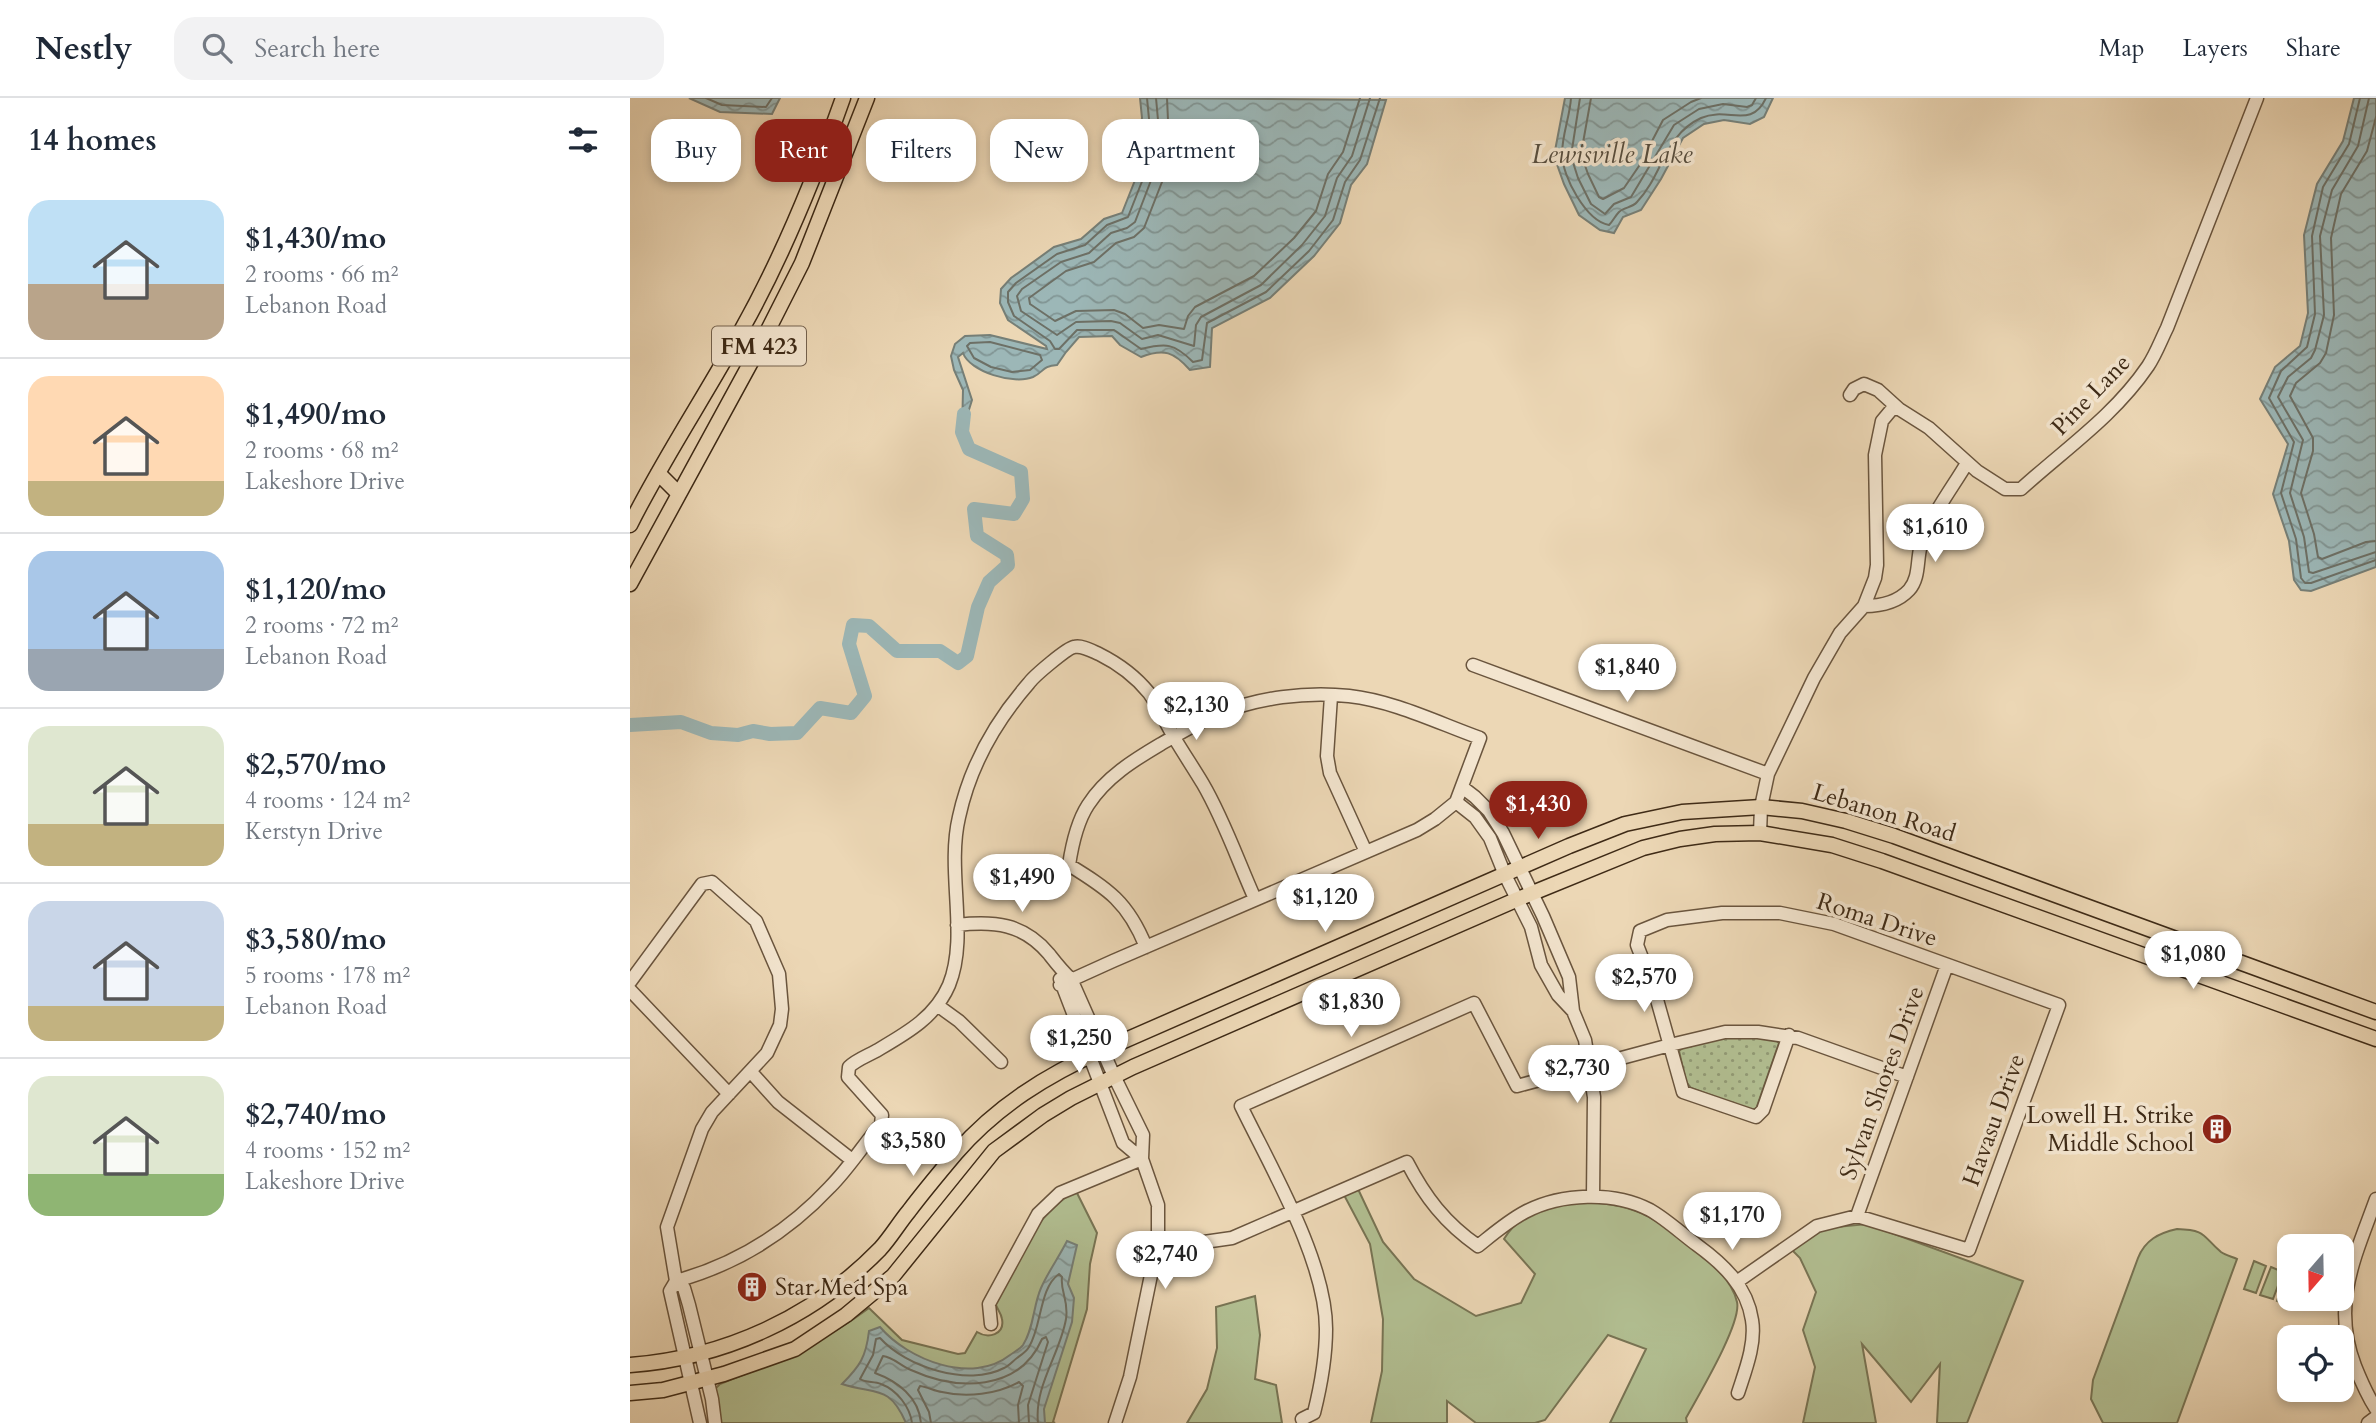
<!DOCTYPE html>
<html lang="en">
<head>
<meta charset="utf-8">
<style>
	body { margin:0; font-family:Cardo,serif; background:#f2f2f3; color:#1f2937; height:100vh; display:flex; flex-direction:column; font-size:26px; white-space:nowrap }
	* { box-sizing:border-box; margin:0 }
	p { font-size:23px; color:#747a83 }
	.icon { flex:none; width:38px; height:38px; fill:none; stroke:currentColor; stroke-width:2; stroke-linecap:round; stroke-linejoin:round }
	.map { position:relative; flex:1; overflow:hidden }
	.sheet { display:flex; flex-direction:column; background:#fff; width:630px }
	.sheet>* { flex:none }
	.banner { position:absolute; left:21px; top:21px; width:665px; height:63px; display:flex; gap:14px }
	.needle { width:46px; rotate:200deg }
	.tools { position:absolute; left:1647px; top:1136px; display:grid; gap:14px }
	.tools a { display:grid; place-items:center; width:77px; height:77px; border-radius:14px; background:#fff; box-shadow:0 4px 10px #0003; font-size:35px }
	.price { position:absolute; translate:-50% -60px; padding:0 16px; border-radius:24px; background:#fff; color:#222; font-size:23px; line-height:46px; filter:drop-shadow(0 2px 4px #0008) }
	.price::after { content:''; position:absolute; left:50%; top:42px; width:21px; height:16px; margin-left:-10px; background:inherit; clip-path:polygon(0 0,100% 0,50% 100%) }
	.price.on { background:#8f2418; color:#fff }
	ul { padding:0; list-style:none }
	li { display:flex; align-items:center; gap:21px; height:175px; padding:0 28px }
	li+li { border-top:2px solid #e0e1e3 }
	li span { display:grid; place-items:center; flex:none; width:196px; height:140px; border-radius:21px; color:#555 }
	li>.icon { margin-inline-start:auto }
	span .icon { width:84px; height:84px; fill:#fffc; stroke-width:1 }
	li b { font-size:30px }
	h2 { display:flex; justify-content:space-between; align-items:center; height:84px; padding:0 28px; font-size:30px }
	.chip { padding:0 24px; border-radius:21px; background:#fff; box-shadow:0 4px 10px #0003; font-size:24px; line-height:63px }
	.chip.on { background:#8f2418; color:#fff }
	header { display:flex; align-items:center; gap:42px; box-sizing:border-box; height:98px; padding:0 35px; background:#fff; border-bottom:2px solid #e0e1e3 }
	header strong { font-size:33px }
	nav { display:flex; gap:38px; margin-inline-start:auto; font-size:24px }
	.search { width:490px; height:63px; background:#f2f2f3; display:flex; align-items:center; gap:18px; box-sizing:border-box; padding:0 24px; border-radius:21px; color:#747a83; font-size:26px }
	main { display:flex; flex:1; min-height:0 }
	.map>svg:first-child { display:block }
	.grass { fill:#b2bf92; stroke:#787454; stroke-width:2 }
	.park { fill:url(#park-dots); stroke:#787454; stroke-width:2 }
	.water { fill:url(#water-waves); stroke:#767f77; stroke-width:2 }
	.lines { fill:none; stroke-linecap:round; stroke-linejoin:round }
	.shore { stroke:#6d7066; stroke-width:2 }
	.river { stroke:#9cb7b7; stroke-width:14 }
	.minor-casing { stroke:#6a553e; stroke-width:15 }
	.major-casing { stroke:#3e2a16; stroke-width:17 }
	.minor { stroke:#f3e5cf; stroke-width:12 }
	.major { stroke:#ecd7b5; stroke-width:14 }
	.labels { text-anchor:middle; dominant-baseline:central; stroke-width:7; stroke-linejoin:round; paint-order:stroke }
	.shield { fill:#f3e5cf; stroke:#74624e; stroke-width:2 }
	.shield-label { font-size:23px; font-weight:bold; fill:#3e2a16 }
	.street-label { font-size:24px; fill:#3e2a16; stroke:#f3e5cf }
	.poi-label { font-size:24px; fill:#3e2a16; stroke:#f3e5cf; text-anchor:end }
	.water-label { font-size:26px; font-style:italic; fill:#564d3e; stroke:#f3e5cf }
</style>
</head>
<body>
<header>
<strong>Nestly</strong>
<div class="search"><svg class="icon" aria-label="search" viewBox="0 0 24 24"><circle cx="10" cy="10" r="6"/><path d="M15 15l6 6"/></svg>Search here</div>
<nav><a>Map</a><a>Layers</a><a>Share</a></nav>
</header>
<main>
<section class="sheet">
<h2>14 homes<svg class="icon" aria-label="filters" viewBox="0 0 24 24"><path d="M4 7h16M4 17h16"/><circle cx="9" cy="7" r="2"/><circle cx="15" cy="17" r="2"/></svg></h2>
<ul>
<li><span style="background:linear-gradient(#bfe0f5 60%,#b9a48a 0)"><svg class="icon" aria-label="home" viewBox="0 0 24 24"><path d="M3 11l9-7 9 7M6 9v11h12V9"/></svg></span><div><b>$1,430/mo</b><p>2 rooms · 66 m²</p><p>Lebanon Road</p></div></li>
<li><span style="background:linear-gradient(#ffd9b3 75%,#c2b280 0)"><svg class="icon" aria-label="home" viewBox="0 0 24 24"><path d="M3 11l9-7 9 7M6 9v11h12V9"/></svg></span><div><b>$1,490/mo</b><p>2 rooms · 68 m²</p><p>Lakeshore Drive</p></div></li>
<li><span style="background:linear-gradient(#a9c7e8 70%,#9aa5b1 0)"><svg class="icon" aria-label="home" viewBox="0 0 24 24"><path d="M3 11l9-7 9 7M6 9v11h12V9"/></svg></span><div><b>$1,120/mo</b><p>2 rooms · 72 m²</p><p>Lebanon Road</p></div></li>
<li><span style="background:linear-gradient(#dfe7d0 70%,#c2b280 0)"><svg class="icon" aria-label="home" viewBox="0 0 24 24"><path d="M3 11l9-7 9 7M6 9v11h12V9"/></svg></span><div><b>$2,570/mo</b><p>4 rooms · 124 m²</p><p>Kerstyn Drive</p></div></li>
<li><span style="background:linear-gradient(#c9d6e8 75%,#c2b280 0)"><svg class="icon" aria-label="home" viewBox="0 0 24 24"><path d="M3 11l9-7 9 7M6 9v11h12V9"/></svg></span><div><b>$3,580/mo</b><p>5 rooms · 178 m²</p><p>Lebanon Road</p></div></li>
<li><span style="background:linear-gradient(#dfe7d0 70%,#8fb573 0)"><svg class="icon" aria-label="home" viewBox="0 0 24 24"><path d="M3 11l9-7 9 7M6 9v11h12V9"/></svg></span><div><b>$2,740/mo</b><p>4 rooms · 152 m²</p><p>Lakeshore Drive</p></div></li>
</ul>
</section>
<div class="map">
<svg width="1746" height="1325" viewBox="0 0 1746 1325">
	<defs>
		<pattern id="park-dots" width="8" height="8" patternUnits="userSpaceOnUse" patternTransform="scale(1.75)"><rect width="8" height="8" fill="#b2bf92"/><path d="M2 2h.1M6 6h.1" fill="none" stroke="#929b76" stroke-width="1.8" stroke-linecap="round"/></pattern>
		<pattern id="water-waves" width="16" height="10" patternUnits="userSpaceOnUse" patternTransform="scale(1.75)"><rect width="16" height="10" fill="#9cb7b7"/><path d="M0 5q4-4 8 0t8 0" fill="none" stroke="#819594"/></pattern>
	</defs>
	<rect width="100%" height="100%" fill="#ecd7b5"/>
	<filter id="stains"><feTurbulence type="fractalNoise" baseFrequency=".00286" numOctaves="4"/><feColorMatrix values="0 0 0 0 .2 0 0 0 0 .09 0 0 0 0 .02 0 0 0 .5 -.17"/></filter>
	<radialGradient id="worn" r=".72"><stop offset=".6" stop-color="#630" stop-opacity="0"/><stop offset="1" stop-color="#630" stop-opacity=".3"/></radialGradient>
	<path class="grass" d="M728 1091 753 1144 784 1181 846 1218 891 1205 905 1176 874 1141C898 1100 965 1098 1006 1113 1028 1121 1045 1137 1063 1151 1080 1164 1102 1181 1107 1204 1112 1225 1068 1298 1056 1320L1057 1325H980L1016 1251 978 1237 915 1322 905 1325H846L817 1303V1325H741L752 1273 753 1221 740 1146 714 1097Z
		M446 1093 467 1135 460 1166 457 1211 423 1324 425 1325H88L85 1291 90 1286C142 1266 194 1244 239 1210L272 1242 328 1256 335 1255 347 1234C358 1241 375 1237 372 1221 371 1214 366 1210 365 1204 386 1165 405 1114 446 1093Z
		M1237 1126 1393 1183 1337 1325H1307L1310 1266 1281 1304 1232 1246 1246 1325H1173L1185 1269 1173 1232 1186 1194 1170 1160 1161 1151 1196 1130Z
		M1547 1131C1577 1132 1572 1138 1591 1154 1595 1157 1603 1159 1607 1161L1547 1325H1473L1461 1301 1463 1282 1508 1160C1515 1142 1529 1135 1547 1131Z
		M1624 1163 1636 1168 1626 1195 1614 1191Z
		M1641 1169 1653 1174 1643 1201 1630 1197Z
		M1657 1175 1659 1176V1200L1663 1201 1660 1208 1647 1203Z
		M625 1198 630 1237 625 1281 646 1287 652 1325H557L577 1291 587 1250 586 1209Z"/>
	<path class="park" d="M1098 938H1122L1146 942 1149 945 1126 1011 1121 1012 1061 990 1056 984 1049 953 1054 949Z"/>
	<path class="water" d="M59 0H150L142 16 90 14Z
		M510 0 756 2 737 66 721 87 710 125 684 158 640 200 582 230 580 269 560 272C544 254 534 250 511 259L490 247 482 238 449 239 436 254 427 267C412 268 414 274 403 279 384 287 340 274 333 255L328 259 342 302 332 334 333 292 324 272 321 258 325 246 335 238 360 237 417 251 416 248 378 222 370 205 371 191 381 180 424 149 451 141 474 121 492 115 515 57 509 35 512 20Z
		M935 0H1143L1134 19 1120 26 1094 22 1074 26 1053 40 1031 81 1011 112 993 119 984 135 970 132 949 117 934 86 924 58Z
		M1724 0H1746V469L1681 493 1671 492 1664 482 1659 443 1643 396 1658 346 1630 301 1645 269 1670 248 1678 215 1674 137 1687 86 1713 43Z
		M437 1143 447 1147 438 1186 444 1200 442 1224 414 1311 415 1325H276C259 1286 246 1297 212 1286 230 1268 236 1259 239 1233L250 1229C278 1262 342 1287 380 1257 384 1254 390 1251 393 1247 404 1230 403 1208 411 1190 418 1174 429 1159 437 1143Z"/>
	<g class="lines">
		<path class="shore" d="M76 0 92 7 136 9 142 0
			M517 0 519 21 516 35 522 58 498 119 477 127 455 147 427 156 386 185 378 194V204L384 218 420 243 425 251H429L447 232H484L511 251C536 245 544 245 563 264L572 262 577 225 636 194 679 153 703 122 715 84 730 62 750 0
			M526 0 528 22 525 35 530 59 505 124 497 130 481 135 459 155 431 164 392 191 387 198 391 213 427 237 446 224 481 223 490 225 512 241 528 237 564 248 566 227 571 219 631 187 672 147 695 118 707 80 722 58 740 0
			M537 0 538 22 536 34 541 61 514 130 504 139 486 145 464 164 436 173 399 200 400 206 425 223 446 213 484 212 495 216 513 230 529 227 554 231 558 218 565 209 624 178 664 140 686 113 698 76 713 54 730 0
			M941 0C940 18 932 37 932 56 932 78 956 123 979 127 983 123 985 118 989 114 994 109 1002 110 1007 104 1033 77 1034 37 1071 20 1098 8 1121 32 1136 0
			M950 0 941 58 948 80 961 106 975 116 984 106 1001 99 1044 27 1069 11 1093 6 1117 9 1122 7 1126 0
			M961 0 951 56 958 76 969 99 973 101 994 90 1009 68 1033 22 1061 4 1071 0
			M1730 0 1719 46 1693 89 1682 138 1685 216 1677 249 1651 273 1639 300 1664 344 1651 395 1666 441 1671 480 1675 485H1681L1746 462
			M1739 0 1728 48 1702 92 1690 138 1694 217 1685 252 1681 260 1658 279 1648 299 1673 342 1660 395 1674 439 1679 474 1683 475 1746 454
			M1746 19 1737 53 1711 96 1701 140 1704 217 1696 255 1690 265 1666 285 1660 298 1683 340V353L1671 395 1684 436 1688 459 1692 461 1736 444 1746 443
			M360 244 410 257 412 262 400 272 382 274 361 269 344 260 337 248 340 245Z
			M282 1325C280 1309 267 1292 251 1286 244 1283 236 1285 230 1281L243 1257 246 1241 250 1240C276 1269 338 1289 374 1270 379 1268 383 1263 387 1260 391 1257 396 1254 399 1249 412 1228 409 1190 429 1176L432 1179C430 1194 439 1202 436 1221 430 1256 404 1288 408 1325
			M291 1325C289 1299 267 1283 245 1275L253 1258C263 1259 271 1268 281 1272 327 1293 389 1294 412 1241L416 1239 418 1244 398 1307 399 1325
			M301 1325 299 1314 288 1292 290 1288C298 1289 304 1293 312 1294 337 1300 367 1296 389 1284L393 1288 388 1307 389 1325"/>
		<path class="river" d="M0 627 51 624 81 635 108 637 123 633 140 636 167 635 190 610 221 615 235 598 219 546 223 527 239 528 267 553H310L328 565 337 558 348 509 359 484 378 467 377 457 347 438 344 411 384 416 393 401 391 374 339 351 332 334 334 316"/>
		<g class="minor-casing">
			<path id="minor" d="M1220 297 1224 291 1234 286 1248 292 1269 311 1299 330 1347 373 1375 391H1391C1435 351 1484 318 1518 268 1526 256 1531 242 1537 230L1627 0
				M1234 508C1250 508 1267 505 1279 492 1289 481 1287 465 1290 451 1298 421 1321 392 1337 365
				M843 567 1138 676
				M701 598 697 658 700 675 736 754
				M832 689 845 699 859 713 873 735 913 818 939 879 943 913 955 942 964 999 963 1099
				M826 704 845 719 860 740 875 777 901 829 911 867 928 897 943 913
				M1130 735 1131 709 1138 676 1184 580 1210 535 1234 508 1245 480 1247 467 1245 357 1252 323 1262 311H1269
				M327 827C364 823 393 825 419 856 426 865 432 873 441 881L484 978 513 1037 512 1061 528 1107V1143L500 1279 485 1325
				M430 881 493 1045 512 1061
				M0 884 72 786 82 784 126 823 149 876 152 911 150 927 137 955 82 1014 72 1031 37 1129 46 1183 54 1190 59 1207 82 1301 85 1325
				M430 887 483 863 787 732 805 721 826 704 850 640C808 625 764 603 719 598 676 593 627 600 588 616 568 624 549 636 531 646 504 662 476 679 458 707 447 724 442 747 439 767 478 791 498 804 516 849
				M0 892 99 996
				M307 907 329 923 371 964
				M121 974 148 1004 222 1062
				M1746 1101C1725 1159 1701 1206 1725 1268 1731 1283 1737 1297 1746 1311
				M1227 1118 1317 867
				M528 1143 574 1144 602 1140 777 1064C795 1099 815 1125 848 1148 863 1136 878 1123 895 1114 931 1095 984 1093 1020 1112 1036 1121 1052 1136 1067 1147 1093 1166 1117 1188 1122 1222 1126 1246 1115 1273 1108 1295
				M46 1183C107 1166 157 1135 200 1089 219 1070 234 1046 251 1026L252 1017 218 979 219 969C226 962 237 958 246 953 275 936 305 920 319 887 339 838 316 774 329 719 340 668 365 624 399 585 404 578 437 550 444 549 452 547 462 553 469 556 487 565 506 579 519 595 529 609 536 626 545 641 554 656 564 671 573 686 594 722 608 763 625 801
				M46 1183 40 1193 70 1325
				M1108 1183 1187 1128 1227 1118 1339 1152 1429 907 1204 826 1150 815H1092L1037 822 1010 833 1007 847 1024 891 1053 994 1126 1019 1133 1012 1159 937
				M361 1226 359 1206 408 1116 430 1095 512 1061
				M672 1321 684 1315C691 1287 696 1260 696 1231 696 1163 641 1070 611 1008L844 905 887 988 1040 947 1095 934H1128L1168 940 1277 979
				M1738 1325 1746 1319"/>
		</g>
		<g class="major-casing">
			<path id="major" d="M28 375 49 396
				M0 427C34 359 76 297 112 231 153 158 185 79 213 0
				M0 486 133 242 172 165 237 0
				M0 1267C94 1260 184 1219 250 1151 261 1139 269 1125 279 1113 294 1093 310 1074 326 1055 367 1008 417 977 473 952L939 748 995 726 1052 714 1131 709 1172 713 1216 723 1264 738 1746 914
				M0 1295 33 1292 94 1276 165 1251 216 1217 263 1178 364 1053 413 1017 441 1000 503 969 888 801 1013 750 1050 741 1085 736 1130 735 1202 747 1252 763 1746 941"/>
		</g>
		<use href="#minor" class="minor"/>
		<use href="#major" class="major"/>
	</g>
	<defs>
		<g id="building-disc" transform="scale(1.575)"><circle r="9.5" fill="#8f2418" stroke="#f3e5cf"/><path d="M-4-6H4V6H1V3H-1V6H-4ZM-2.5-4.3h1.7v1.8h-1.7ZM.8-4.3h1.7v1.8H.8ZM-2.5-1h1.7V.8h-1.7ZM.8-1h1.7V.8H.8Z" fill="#fff"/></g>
	</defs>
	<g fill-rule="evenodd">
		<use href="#building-disc" x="1587" y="1031"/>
		<use href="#building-disc" x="122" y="1189"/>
	</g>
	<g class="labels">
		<rect class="shield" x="82" y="228.5" width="94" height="39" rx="5"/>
		<g class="shield-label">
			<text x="129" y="248">FM 423</text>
		</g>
		<g class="street-label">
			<text transform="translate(1461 297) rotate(-46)">Pine Lane</text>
			<text transform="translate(1254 715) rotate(17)">Lebanon Road</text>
			<text transform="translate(1247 822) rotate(18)">Roma Drive</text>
			<text transform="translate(1252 985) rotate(-70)">Sylvan Shores Drive</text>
			<text transform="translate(1364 1022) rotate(-70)">Havasu Drive</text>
		</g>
		<g class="poi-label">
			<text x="1564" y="1017">Lowell H. Strike<tspan x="1564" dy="28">Middle School</tspan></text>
			<text x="145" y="1189" text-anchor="start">Star Med Spa</text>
		</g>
		<g class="water-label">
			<text x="982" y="56">Lewisville Lake</text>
		</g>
	</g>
	<rect width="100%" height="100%" filter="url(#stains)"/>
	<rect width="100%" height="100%" fill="url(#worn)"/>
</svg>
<div class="tools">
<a><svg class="needle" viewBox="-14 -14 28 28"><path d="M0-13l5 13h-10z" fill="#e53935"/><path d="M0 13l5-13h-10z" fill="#747a83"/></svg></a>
<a><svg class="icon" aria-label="locate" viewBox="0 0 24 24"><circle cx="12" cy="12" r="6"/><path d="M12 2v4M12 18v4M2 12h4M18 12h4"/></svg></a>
</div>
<b class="price" style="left:1305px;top:466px">$1,610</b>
<b class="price" style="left:997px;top:606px">$1,840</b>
<b class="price" style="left:566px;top:644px">$2,130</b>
<b class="price on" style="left:908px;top:743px">$1,430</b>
<b class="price" style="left:392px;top:816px">$1,490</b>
<b class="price" style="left:695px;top:836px">$1,120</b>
<b class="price" style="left:1563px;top:893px">$1,080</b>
<b class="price" style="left:1014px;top:916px">$2,570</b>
<b class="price" style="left:721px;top:941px">$1,830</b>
<b class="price" style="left:449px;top:977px">$1,250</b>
<b class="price" style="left:947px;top:1007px">$2,730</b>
<b class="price" style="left:283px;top:1080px">$3,580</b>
<b class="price" style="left:1102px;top:1154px">$1,170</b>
<b class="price" style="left:535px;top:1193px">$2,740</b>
<div class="banner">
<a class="chip">Buy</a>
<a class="chip on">Rent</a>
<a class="chip">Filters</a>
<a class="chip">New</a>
<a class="chip">Apartment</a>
</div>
</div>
</main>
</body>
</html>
